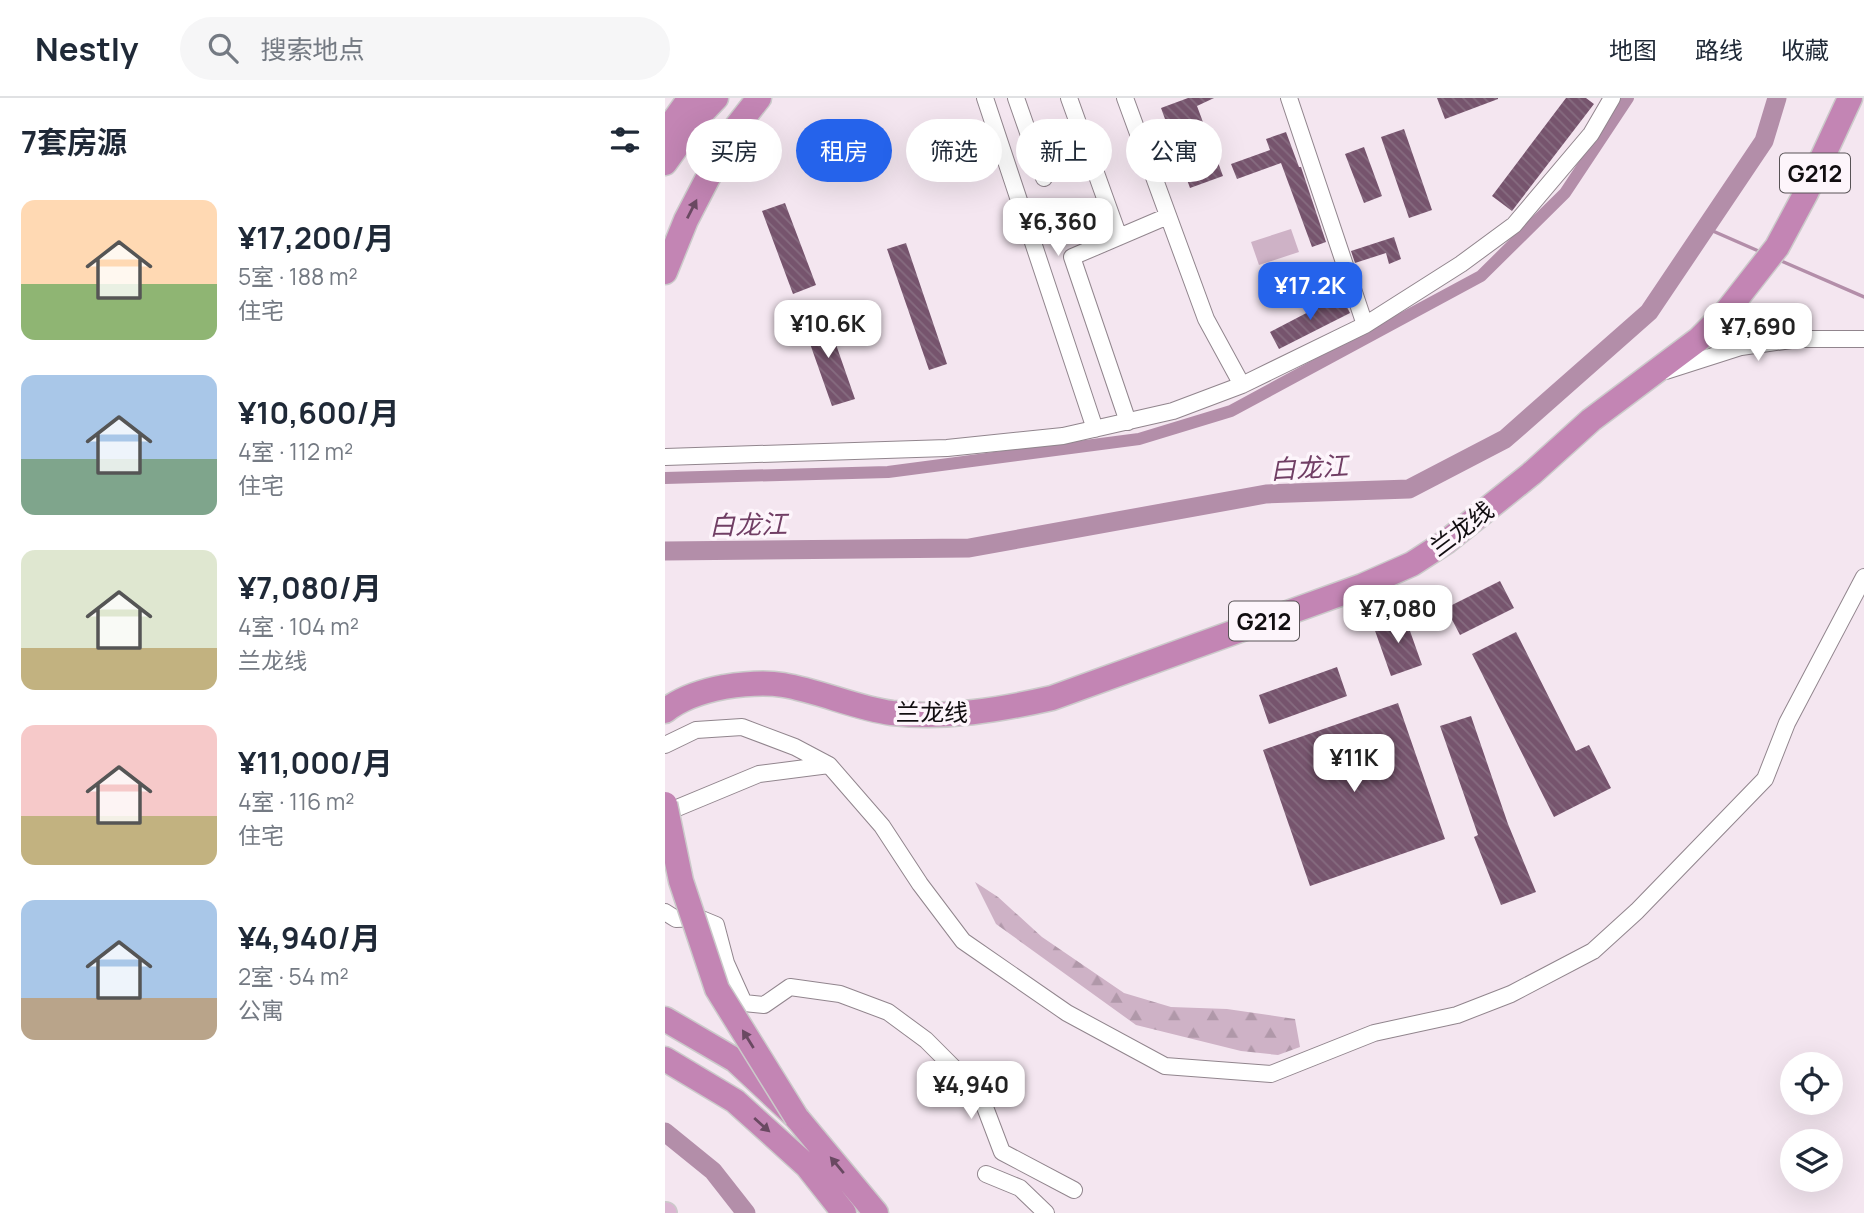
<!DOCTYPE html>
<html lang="zh">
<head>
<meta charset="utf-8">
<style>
	body { margin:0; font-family:Manrope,"Noto Sans SC",sans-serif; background:#f6f6f7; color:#1f2937; height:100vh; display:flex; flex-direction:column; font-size:26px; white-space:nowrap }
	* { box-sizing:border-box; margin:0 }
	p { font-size:23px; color:#747a83 }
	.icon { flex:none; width:38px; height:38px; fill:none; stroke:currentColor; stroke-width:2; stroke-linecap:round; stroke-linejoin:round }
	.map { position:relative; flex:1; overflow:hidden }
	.sheet { display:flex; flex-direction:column; background:#fff; width:665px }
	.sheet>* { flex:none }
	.banner { position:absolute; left:21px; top:21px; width:665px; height:63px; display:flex; gap:14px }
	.fabs { position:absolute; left:1115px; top:954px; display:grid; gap:14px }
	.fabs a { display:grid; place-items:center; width:63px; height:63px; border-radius:50%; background:#fff; box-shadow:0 7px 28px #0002; font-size:35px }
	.price { position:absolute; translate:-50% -60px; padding:0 16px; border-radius:14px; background:#fff; color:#222; font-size:23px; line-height:46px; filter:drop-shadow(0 2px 4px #0008) }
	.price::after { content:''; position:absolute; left:50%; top:42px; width:21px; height:16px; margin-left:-10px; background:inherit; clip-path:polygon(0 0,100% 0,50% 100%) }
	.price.selected { background:#2563eb; color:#fff }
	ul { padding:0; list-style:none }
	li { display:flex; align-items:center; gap:21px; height:175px; padding:0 21px }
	li span { display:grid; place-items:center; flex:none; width:196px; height:140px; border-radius:14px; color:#555 }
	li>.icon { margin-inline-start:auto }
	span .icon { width:84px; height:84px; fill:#fffc; stroke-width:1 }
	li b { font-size:30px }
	h2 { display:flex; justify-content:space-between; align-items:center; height:84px; padding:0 21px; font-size:30px }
	.chip { padding:0 24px; border-radius:32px; background:#fff; box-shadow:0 7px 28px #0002; font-size:24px; line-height:63px }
	.chip.selected { background:#2563eb; color:#fff }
	header { display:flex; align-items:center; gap:42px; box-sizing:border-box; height:98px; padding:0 35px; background:#fff; border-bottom:2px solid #e0e1e3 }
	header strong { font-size:33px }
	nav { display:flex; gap:38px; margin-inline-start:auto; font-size:24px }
	.search { width:490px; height:63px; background:#f6f6f7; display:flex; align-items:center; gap:18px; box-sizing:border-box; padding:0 24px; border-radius:38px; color:#747a83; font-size:26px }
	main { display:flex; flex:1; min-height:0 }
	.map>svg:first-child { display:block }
	.grass { fill:#ceb2c6 }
	.forest { fill:url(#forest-firs) }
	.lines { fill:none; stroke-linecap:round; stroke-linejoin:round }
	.stream { stroke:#b38ea9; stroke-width:3.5 }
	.canal { stroke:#b38ea9; stroke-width:12 }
	.river { stroke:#b38ea9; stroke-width:19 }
	.building { fill:url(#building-back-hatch) }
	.minor-casing { stroke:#91858d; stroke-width:18 }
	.major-casing { stroke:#cbcaca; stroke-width:24 }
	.highway-casing { stroke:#cbcaca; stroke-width:27 }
	.minor { stroke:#fff; stroke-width:16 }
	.major { stroke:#dbb6d2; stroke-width:21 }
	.highway { stroke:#c385b4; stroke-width:24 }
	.highway-bridge-casing { stroke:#cbcaca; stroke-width:27; stroke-linecap:butt }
	.highway-bridge { stroke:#c385b4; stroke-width:24 }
	.oneway { fill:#6a4962 }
	.labels { text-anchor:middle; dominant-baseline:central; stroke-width:7; stroke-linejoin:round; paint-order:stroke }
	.shield { fill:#fdf5fb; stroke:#585356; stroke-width:2 }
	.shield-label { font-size:23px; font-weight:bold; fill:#110d10 }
	.street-label { font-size:24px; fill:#110d10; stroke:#fdf5fb }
	.water-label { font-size:26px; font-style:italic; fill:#703e64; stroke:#fdf5fb }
</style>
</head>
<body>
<header>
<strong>Nestly</strong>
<div class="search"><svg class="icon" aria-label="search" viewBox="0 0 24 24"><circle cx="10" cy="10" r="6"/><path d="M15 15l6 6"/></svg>搜索地点</div>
<nav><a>地图</a><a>路线</a><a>收藏</a></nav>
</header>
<main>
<section class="sheet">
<h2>7套房源<svg class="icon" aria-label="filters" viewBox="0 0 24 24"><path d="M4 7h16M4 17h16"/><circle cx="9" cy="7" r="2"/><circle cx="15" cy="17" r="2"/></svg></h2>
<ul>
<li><span style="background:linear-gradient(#ffd9b3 60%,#8fb573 0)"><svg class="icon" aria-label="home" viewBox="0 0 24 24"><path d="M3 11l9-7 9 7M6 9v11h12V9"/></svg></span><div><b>¥17,200/月</b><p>5室 · 188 m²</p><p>住宅</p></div></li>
<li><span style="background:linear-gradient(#a9c7e8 60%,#7fa58c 0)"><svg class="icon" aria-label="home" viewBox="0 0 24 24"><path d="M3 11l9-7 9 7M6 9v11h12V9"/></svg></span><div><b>¥10,600/月</b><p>4室 · 112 m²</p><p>住宅</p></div></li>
<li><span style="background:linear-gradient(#dfe7d0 70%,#c2b280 0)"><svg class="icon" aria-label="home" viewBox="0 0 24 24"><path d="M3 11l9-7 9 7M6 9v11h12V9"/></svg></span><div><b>¥7,080/月</b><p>4室 · 104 m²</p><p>兰龙线</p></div></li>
<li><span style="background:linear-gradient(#f6c9c9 65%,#c2b280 0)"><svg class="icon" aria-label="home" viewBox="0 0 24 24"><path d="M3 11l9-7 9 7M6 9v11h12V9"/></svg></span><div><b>¥11,000/月</b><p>4室 · 116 m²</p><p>住宅</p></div></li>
<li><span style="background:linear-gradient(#a9c7e8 70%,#b9a48a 0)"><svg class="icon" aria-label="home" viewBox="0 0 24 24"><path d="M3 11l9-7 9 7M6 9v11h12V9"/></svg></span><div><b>¥4,940/月</b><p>2室 · 54 m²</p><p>公寓</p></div></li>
</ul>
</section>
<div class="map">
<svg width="1199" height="1115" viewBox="0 0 1199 1115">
	<defs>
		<pattern id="forest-firs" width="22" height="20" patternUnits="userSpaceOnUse" patternTransform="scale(1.75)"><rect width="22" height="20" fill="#ceb2c6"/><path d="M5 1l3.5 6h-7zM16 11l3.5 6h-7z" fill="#b098a9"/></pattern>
		<pattern id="building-back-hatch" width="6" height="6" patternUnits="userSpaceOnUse" patternTransform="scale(1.75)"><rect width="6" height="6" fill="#76546d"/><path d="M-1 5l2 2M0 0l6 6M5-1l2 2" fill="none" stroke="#866c80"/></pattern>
	</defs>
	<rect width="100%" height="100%" fill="#f4e6f0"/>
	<path class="grass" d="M626 131 634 154 594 167 586 144Z"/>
	<path class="forest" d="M310 784 333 799 377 839 459 895 506 909 562 911 630 921 635 949 613 957 576 953 471 927 331 826Z"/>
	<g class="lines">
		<path class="stream" d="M1041 130 1098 155
			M1114 162 1199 199"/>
		<path class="canal" d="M0 380 223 374 474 341 566 313 816 178 900 95 963 0"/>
		<path class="river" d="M0 453 304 450 601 396 744 391 840 341 984 214 1099 43 1112 0
			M0 1034 48 1073 81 1115"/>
	</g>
	<path class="building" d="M523 0H549L532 8 558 78 525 90 496 10Z
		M772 0H833V1L780 21Z
		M901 0H921L929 6 847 113 827 98Z
		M739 31 767 112 744 120 716 39Z
		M621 34 634 69H636L661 144 647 149 616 65 572 81 566 66 605 52 601 41Z
		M699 49 717 98 699 105 680 56Z
		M120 105 151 187 128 196 97 113Z
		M729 139 736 161 724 166 721 155 690 165 686 153Z
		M241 145 282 266 264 272 222 151Z
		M676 197 685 215 614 251 605 234Z
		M160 215 190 301 167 308 137 223Z
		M835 483 849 510 795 537 781 510Z
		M739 516 757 567 726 578 708 527Z
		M851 534 911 653 924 647 946 690 889 719 807 556Z
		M672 569 682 598 604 626 594 597Z
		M733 605 780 741 645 788 598 652Z
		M806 618 843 726 871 794 836 807 809 739 813 737 775 628Z"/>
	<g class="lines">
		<g class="minor-casing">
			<path id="minor" d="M320 0 430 331
				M351 0 379 80
				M404 0 454 139
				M460 0 541 221 577 287
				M624 0 700 227
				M1001 273 1076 249 1133 241H1199
				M463 324 407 159 503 118
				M0 359 282 350 398 338 508 313 577 287 700 227 796 166 849 127 926 36 947 0
				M0 647 31 632 77 629 130 649 164 667 217 728 255 786 298 843 402 915 500 968 606 976 709 935 792 917 846 896 928 853 972 813 1100 681 1122 625 1199 479
				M0 715 94 676 164 667
				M0 814 11 821 34 820 51 827 61 865 79 905 99 907 125 889 175 896 223 914 261 942 315 996 337 1054 409 1092
				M321 1076 355 1090 381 1115"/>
		</g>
		<g class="major-casing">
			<path id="major" d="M0 1115H1"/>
		</g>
		<g class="highway-casing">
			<path id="highway" d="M0 35 25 0
				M0 65 33 19 51 0
				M0 174 21 122 65 37 94 0
				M0 613C16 600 38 593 59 589 78 586 99 584 118 587 155 593 190 610 227 615 281 621 334 612 387 600L697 488 747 466 781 444 866 376 926 322 1034 241 1062 213 1112 149 1141 95 1185 0
				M0 921 70 962 132 1020 211 1115
				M0 961 70 1003 142 1068 179 1115"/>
		</g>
		<use href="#minor" class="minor"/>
		<use href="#major" class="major"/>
		<use href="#highway" class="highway"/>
		<g class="highway-bridge-casing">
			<path id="highway-bridge" d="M0 706 16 783 52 891 132 1020"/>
		</g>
		<use href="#highway-bridge" class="highway-bridge"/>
	</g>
	<defs><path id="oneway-solid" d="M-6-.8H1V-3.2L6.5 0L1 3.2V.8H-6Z" transform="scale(1.75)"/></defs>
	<g class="oneway">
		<use href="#oneway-solid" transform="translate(27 111) rotate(-63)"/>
		<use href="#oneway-solid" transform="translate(83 941) rotate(-122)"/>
		<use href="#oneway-solid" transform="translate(97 1027) rotate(42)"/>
		<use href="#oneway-solid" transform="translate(172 1067) rotate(-130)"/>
	</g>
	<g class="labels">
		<g class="shield">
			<rect x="1115" y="55.5" width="70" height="39" rx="5"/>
			<rect x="564" y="503.5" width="70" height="39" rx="5"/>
		</g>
		<g class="shield-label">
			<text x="1150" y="75">G212</text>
			<text x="599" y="523">G212</text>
		</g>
		<g class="street-label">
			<text transform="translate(796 430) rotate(-37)">兰龙线</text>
			<text x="267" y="613">兰龙线</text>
		</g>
		<g class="water-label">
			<text transform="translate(644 369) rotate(-3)">白龙江</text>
			<text transform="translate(83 426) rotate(-1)">白龙江</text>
		</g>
	</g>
</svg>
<div class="fabs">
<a><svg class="icon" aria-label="locate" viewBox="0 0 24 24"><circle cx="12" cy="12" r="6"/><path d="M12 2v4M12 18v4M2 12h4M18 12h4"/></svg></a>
<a><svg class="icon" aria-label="layers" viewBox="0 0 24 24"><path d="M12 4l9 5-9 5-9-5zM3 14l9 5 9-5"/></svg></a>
</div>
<b class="price" style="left:393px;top:160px">¥6,360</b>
<b class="price selected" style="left:645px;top:224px">¥17.2K</b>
<b class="price" style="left:163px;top:262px">¥10.6K</b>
<b class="price" style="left:1093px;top:265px">¥7,690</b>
<b class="price" style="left:733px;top:547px">¥7,080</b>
<b class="price" style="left:689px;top:696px">¥11K</b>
<b class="price" style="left:306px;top:1023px">¥4,940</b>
<div class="banner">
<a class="chip">买房</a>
<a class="chip selected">租房</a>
<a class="chip">筛选</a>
<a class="chip">新上</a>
<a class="chip">公寓</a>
</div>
</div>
</main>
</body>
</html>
